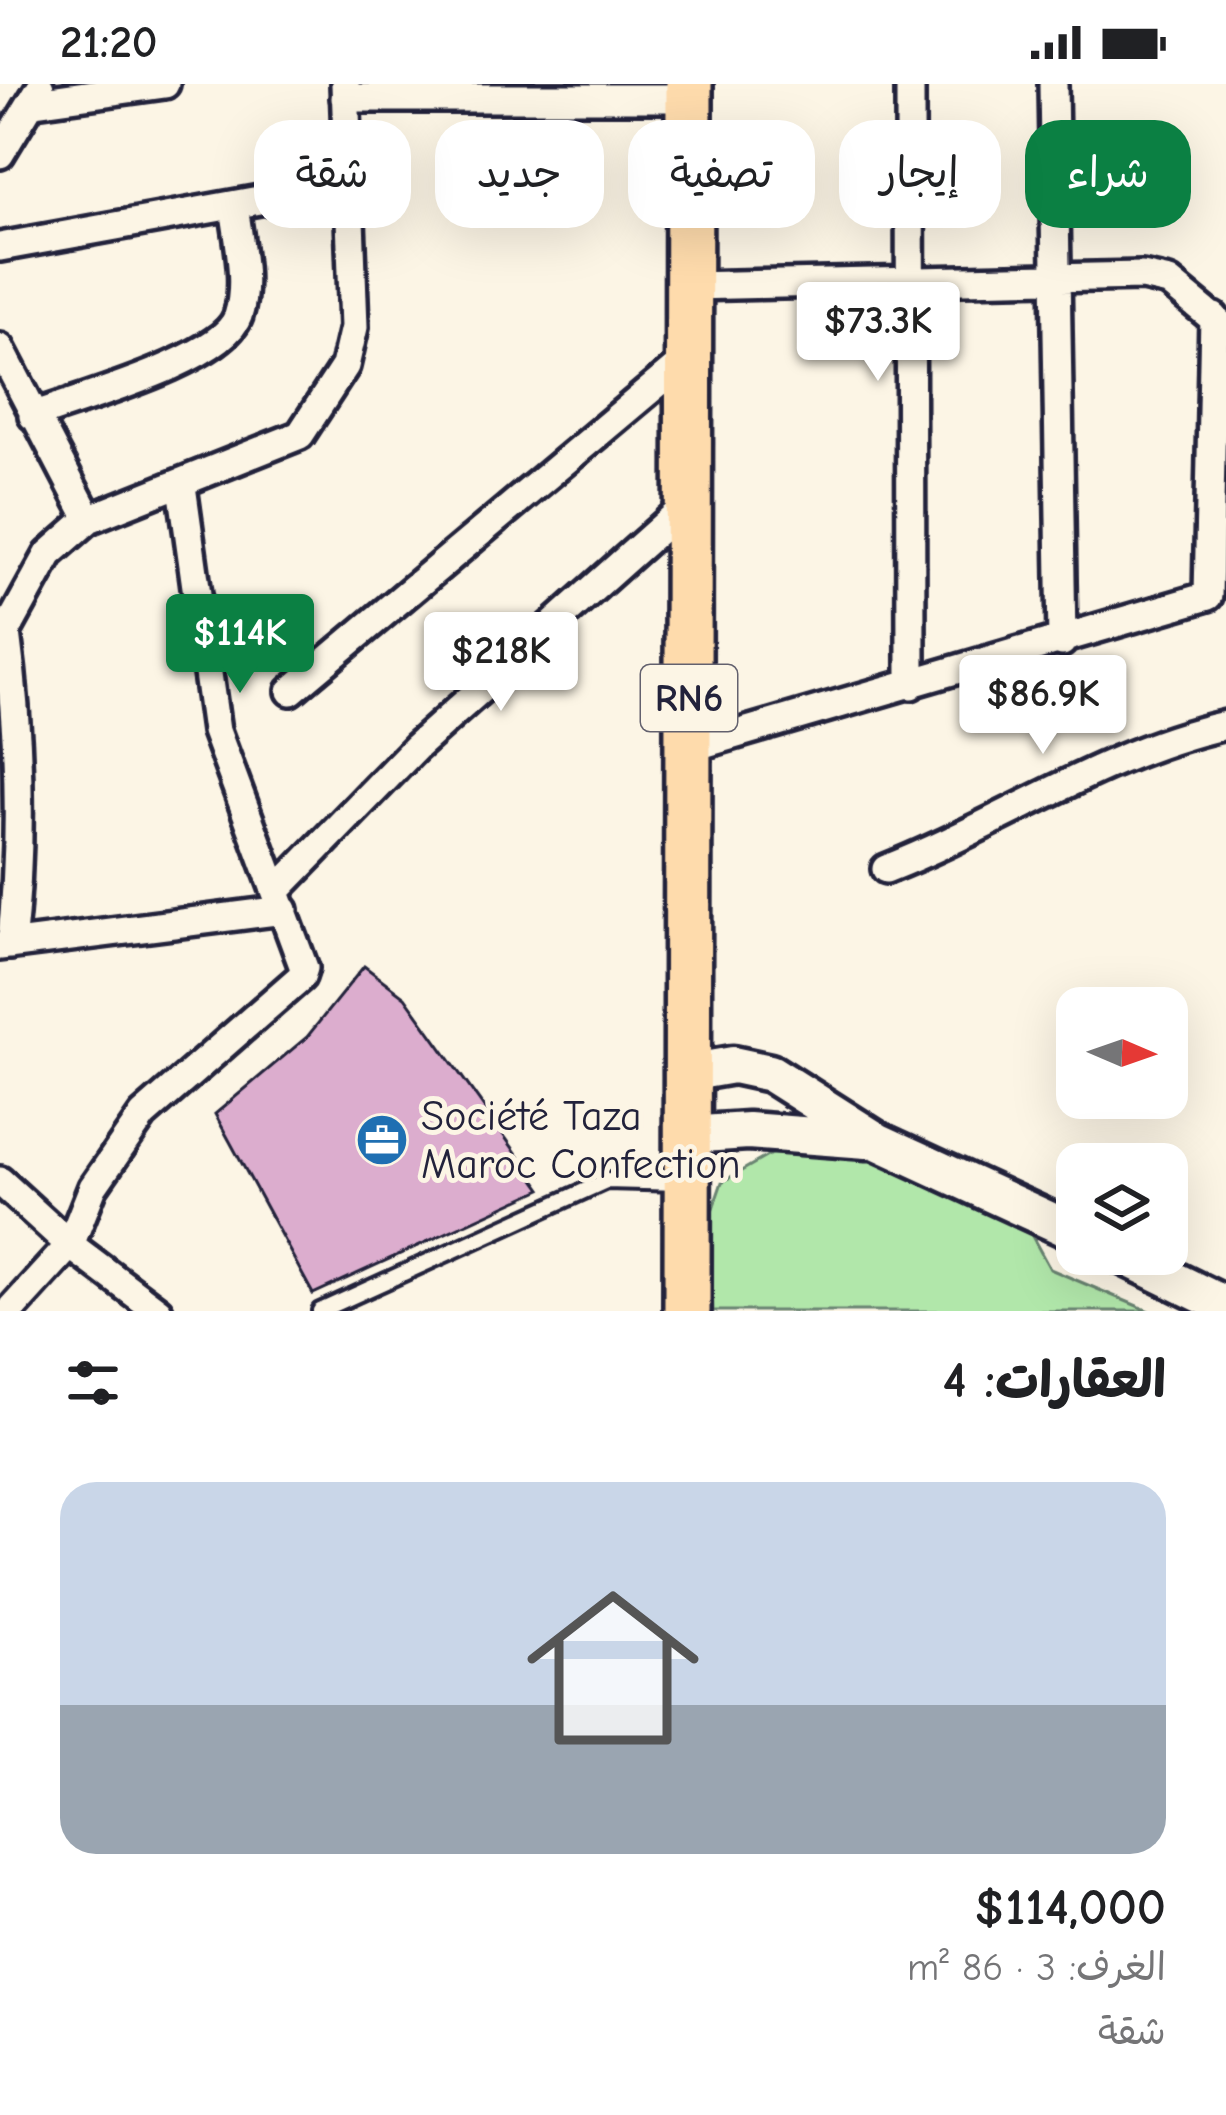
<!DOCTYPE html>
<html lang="ar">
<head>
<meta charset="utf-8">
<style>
	body { margin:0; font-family:"Comic Neue","Playpen Sans Arabic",sans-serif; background:#f2f2f2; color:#202124; direction:rtl; height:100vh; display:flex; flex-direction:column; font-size:45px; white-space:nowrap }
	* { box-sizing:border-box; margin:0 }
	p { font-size:39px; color:#757577 }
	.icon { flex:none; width:66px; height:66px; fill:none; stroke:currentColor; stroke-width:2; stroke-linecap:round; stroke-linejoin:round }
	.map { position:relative; height:1227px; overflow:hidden; direction:ltr }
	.drawer { display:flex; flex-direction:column; background:#fff; flex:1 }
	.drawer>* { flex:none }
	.guide { position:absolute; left:36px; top:36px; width:1155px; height:108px; direction:rtl; display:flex; gap:24px }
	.needle { width:78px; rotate:92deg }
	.fabs { position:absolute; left:1056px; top:903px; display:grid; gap:24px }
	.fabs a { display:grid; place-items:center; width:132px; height:132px; border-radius:24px; background:#fff; box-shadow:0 12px 48px #0002; font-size:60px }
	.price { position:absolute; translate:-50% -102px; padding:0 27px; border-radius:12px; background:#fff; color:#222; font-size:39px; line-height:78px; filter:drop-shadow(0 3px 6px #0008) }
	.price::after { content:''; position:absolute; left:50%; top:72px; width:36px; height:27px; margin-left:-18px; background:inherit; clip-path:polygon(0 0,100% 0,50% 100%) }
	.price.on { background:#0b8043; color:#fff }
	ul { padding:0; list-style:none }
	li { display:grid; align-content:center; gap:24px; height:636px; padding:0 60px }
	li span { display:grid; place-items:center; height:372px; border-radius:36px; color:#555 }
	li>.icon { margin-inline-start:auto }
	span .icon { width:216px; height:216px; fill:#fffc; stroke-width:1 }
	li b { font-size:51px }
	h2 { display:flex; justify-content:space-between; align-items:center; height:144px; padding:0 60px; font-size:51px }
	.pill { padding:0 42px; border-radius:36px; background:#fff; box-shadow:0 12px 48px #0002; font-size:42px; line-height:108px }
	.pill.on { background:#0b8043; color:#fff }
	.status { display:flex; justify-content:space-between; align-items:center; height:84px; padding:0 60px; background:#fff; direction:ltr }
	.status svg { height:33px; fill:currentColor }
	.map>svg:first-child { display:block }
	.green { fill:#b1e7aa; stroke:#6a8472; stroke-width:3 }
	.building { fill:#dcadce; stroke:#22223b; stroke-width:3 }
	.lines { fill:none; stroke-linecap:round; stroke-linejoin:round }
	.service-casing { stroke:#22223b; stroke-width:22 }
	.minor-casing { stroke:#22223b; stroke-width:36 }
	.tertiary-casing { stroke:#22223b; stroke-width:45 }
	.primary-casing { stroke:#22223b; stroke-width:54 }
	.service { stroke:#fcf5e5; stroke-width:14 }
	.minor { stroke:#fcf5e5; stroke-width:27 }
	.tertiary { stroke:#fcf5e5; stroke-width:36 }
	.primary { stroke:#fedbac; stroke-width:45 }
	.labels { text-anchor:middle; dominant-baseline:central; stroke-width:10; stroke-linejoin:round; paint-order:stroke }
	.shield { fill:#fcf5e5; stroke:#63616e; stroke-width:3 }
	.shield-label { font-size:39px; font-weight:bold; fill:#22223b }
	.poi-label { font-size:42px; fill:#22223b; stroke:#fcf5e5; text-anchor:start }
</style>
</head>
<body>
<div class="status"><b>21:20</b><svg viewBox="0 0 49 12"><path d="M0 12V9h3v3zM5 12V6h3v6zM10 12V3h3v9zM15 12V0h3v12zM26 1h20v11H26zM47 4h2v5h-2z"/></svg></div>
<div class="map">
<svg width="1226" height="1227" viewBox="0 0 1226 1227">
	<rect width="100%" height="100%" fill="#fcf5e5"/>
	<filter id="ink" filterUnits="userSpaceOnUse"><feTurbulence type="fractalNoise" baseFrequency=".00833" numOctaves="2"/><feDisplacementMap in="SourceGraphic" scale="24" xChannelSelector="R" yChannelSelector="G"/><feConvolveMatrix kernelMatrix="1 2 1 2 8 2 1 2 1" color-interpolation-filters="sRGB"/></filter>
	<g filter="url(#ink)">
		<path class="green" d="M778 1066 854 1067 1027 1143 1050 1185 1149 1227H713L710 1133 722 1098Z"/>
		<path class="building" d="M364 882 405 913 542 1105 313 1210 215 1030 307 953Z"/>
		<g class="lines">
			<g class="service-casing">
				<path id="service" d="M320 1227 606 1097 681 1099"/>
			</g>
			<g class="minor-casing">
				<path id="minor" d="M910 0 911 601
					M1053 0 1062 558
					M345 14H689
					M35 18 165 0
					M0 70 40 4
					M0 163 348 100
					M690 202 1142 192 1169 198 1226 245
					M0 264 89 435 300 351 345 282 354 243 345 0
					M33 332C78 315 223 276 238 232 249 199 238 155 234 121
					M6 548 49 470 89 435
					M0 554 6 548C20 654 23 755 11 861
					M291 607 689 273
					M689 664 1208 512 1214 233
					M886 785C1001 740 1104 668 1226 641
					M277 806 416 663 690 418
					M0 862 284 826
					M0 1097 70 1161 158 1227
					M10 1227 70 1161 93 1103 143 1031 301 893 304 884 216 647 182 402"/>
			</g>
			<g class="tertiary-casing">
				<path id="tertiary" d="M687 989 733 981 770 989 877 1057 1077 1149
					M686 1051 748 1047 867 1056
					M1120 1170 1226 1222"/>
			</g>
			<g class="primary-casing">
				<path id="primary" d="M687 1227 689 0"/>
			</g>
			<use href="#service" class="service"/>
			<use href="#minor" class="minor"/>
			<use href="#tertiary" class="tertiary"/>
			<use href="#primary" class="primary"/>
		</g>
	</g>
	<defs>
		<g id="office-disc" transform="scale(2.7)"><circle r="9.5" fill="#1f6fb2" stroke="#fcf5e5"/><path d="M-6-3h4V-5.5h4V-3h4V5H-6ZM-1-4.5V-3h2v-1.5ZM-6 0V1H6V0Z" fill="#fff"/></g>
	</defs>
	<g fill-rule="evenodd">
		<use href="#office-disc" x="382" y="1056"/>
	</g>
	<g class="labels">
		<rect class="shield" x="641" y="581" width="96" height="66" rx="9"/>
		<g class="shield-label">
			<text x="689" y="614">RN6</text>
		</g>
		<g class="poi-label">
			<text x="421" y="1032">Société Taza<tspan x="421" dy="48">Maroc Confection</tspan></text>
		</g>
	</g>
</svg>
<div class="fabs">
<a><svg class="needle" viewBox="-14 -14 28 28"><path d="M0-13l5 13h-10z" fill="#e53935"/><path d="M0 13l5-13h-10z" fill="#757577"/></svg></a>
<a><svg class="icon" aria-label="layers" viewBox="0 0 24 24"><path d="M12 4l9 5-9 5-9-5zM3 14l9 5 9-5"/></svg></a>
</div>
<b class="price" style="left:878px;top:300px">$73.3K</b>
<b class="price on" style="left:240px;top:612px">$114K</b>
<b class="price" style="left:501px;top:630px">$218K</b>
<b class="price" style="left:1043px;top:673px">$86.9K</b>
<div class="guide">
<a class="pill on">شراء</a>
<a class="pill">إيجار</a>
<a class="pill">تصفية</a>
<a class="pill">جديد</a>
<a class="pill">شقة</a>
</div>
</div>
<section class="drawer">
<h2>العقارات: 4<svg class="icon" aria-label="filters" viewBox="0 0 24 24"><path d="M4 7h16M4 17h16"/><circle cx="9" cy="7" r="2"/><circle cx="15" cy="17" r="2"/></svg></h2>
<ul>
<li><span style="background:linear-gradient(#c9d6e8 60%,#9aa5b1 0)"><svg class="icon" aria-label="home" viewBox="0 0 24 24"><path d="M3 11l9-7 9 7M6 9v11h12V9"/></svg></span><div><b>$114,000</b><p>الغرف: 3 · 86 m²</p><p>شقة</p></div></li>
</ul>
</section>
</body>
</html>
